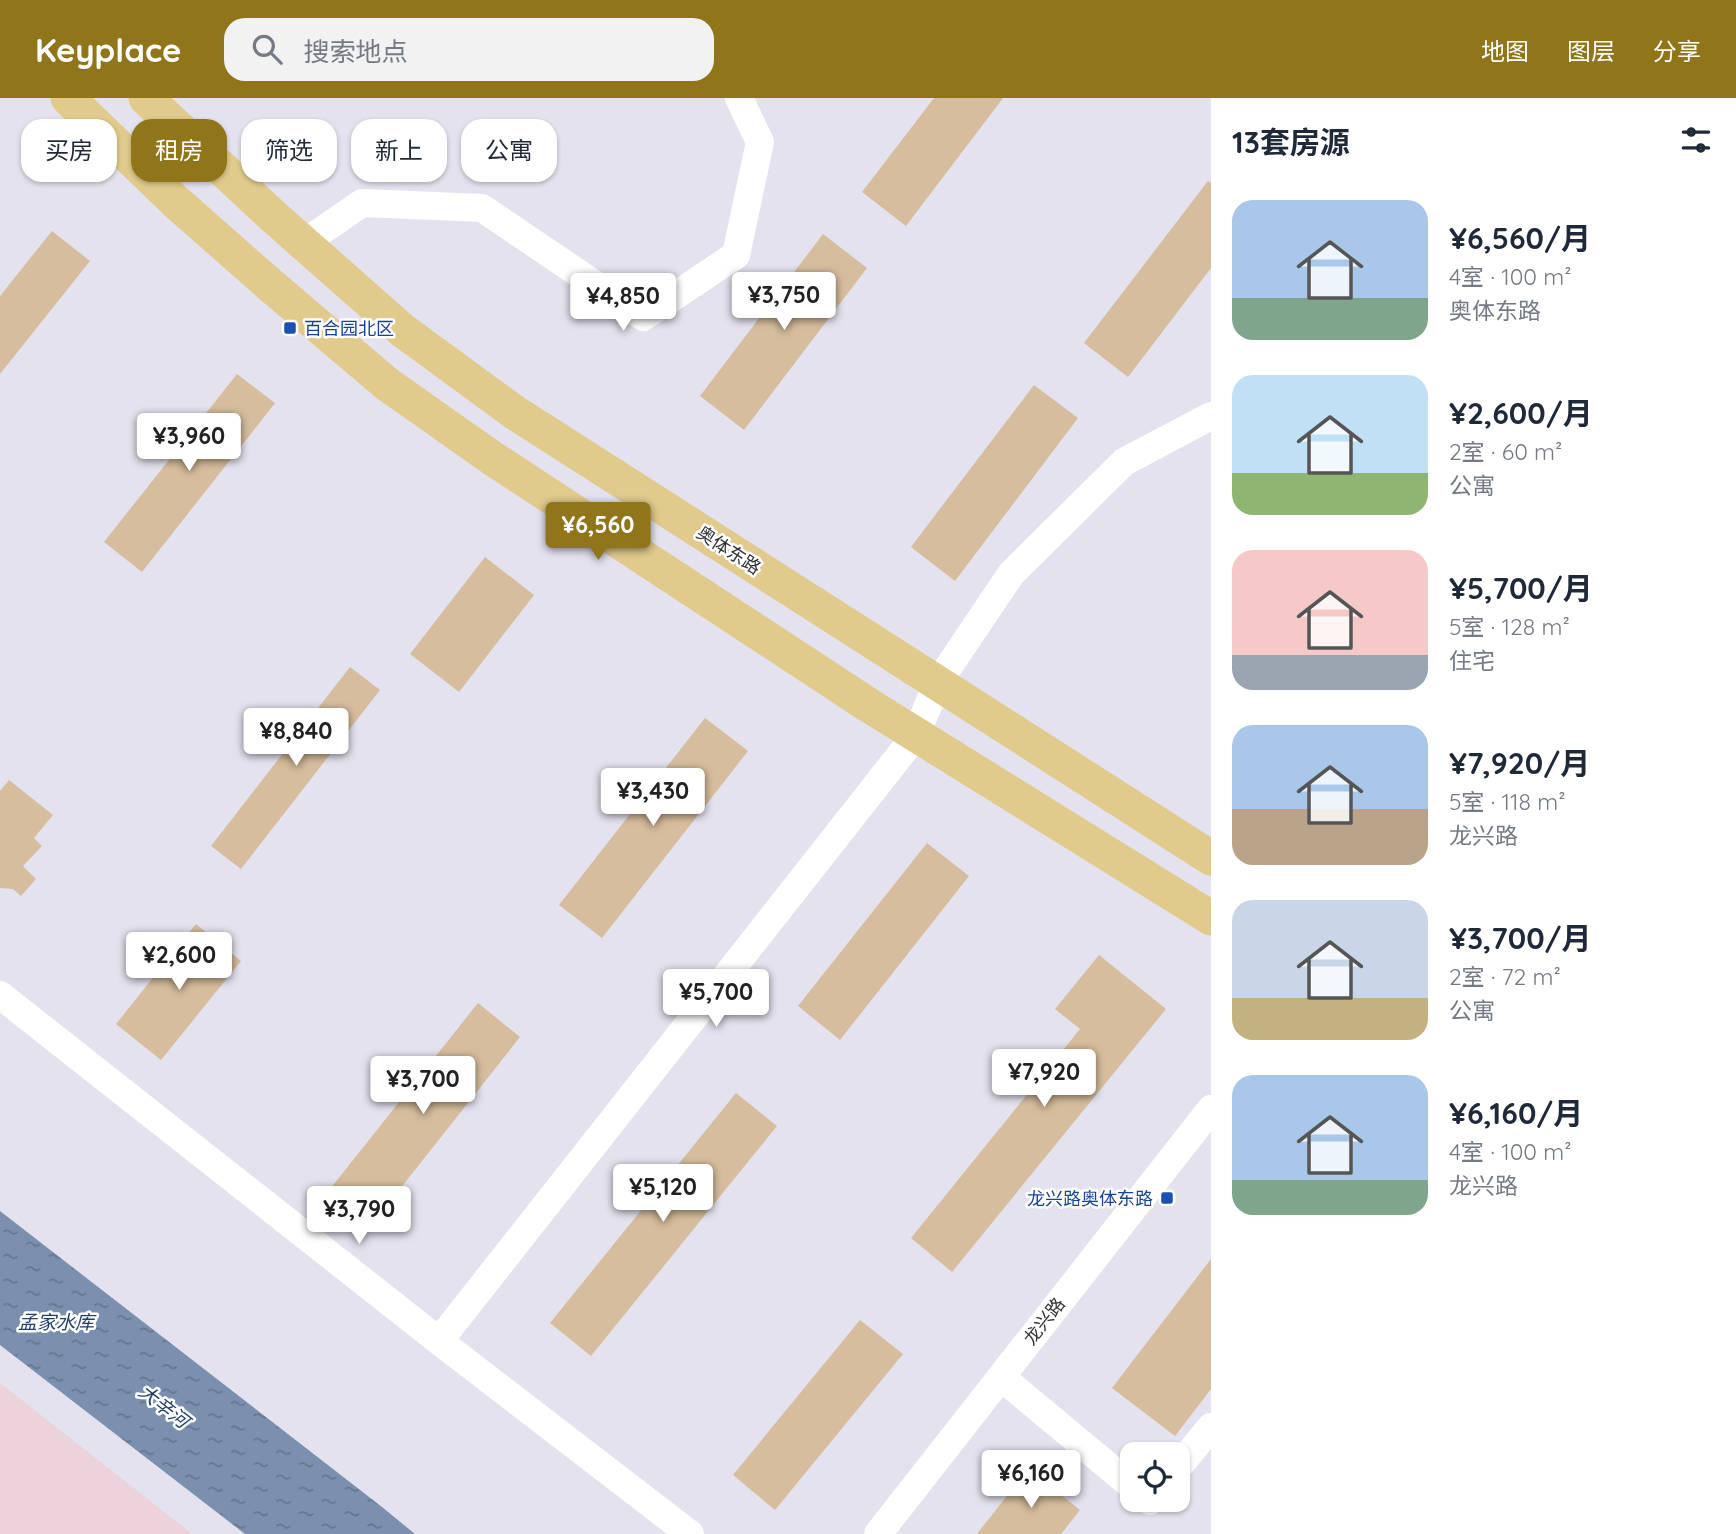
<!DOCTYPE html>
<html lang="zh">
<head>
<meta charset="utf-8">
<style>
	body { margin:0; font-family:Quicksand,"Noto Sans SC",sans-serif; background:#f2f2f3; color:#1f2937; height:100vh; display:flex; flex-direction:column; font-size:26px; white-space:nowrap }
	* { box-sizing:border-box; margin:0 }
	p { font-size:23px; color:#747a83 }
	.icon { flex:none; width:38px; height:38px; fill:none; stroke:currentColor; stroke-width:2; stroke-linecap:round; stroke-linejoin:round }
	.map { position:relative; flex:1; overflow:hidden }
	.side { display:flex; flex-direction:column; background:#fff; width:525px }
	.side>* { flex:none }
	.hud { position:absolute; left:21px; top:21px; width:665px; height:63px; display:flex; gap:14px }
	.fabs { position:absolute; left:1120px; top:1344px; display:grid; gap:14px }
	.fabs a { display:grid; place-items:center; width:70px; height:70px; border-radius:14px; background:#fff; box-shadow:0 2px 5px #0004; font-size:35px }
	.price { position:absolute; translate:-50% -60px; padding:0 16px; border-radius:7px; background:#fff; color:#222; font-size:23px; line-height:46px; filter:drop-shadow(0 2px 4px #0008) }
	.price::after { content:''; position:absolute; left:50%; top:42px; width:21px; height:16px; margin-left:-10px; background:inherit; clip-path:polygon(0 0,100% 0,50% 100%) }
	.price.active { background:#90751a; color:#fff }
	ul { padding:0; list-style:none }
	li { display:flex; align-items:center; gap:21px; height:175px; padding:0 21px }
	li span { display:grid; place-items:center; flex:none; width:196px; height:140px; border-radius:21px; color:#555 }
	li>.icon { margin-inline-start:auto }
	span .icon { width:84px; height:84px; fill:#fffc; stroke-width:1 }
	li b { font-size:30px }
	h2 { display:flex; justify-content:space-between; align-items:center; height:84px; padding:0 21px; font-size:30px }
	.tag { padding:0 24px; border-radius:21px; background:#fff; box-shadow:0 2px 5px #0004; font-size:24px; line-height:63px }
	.tag.active { background:#90751a; color:#fff }
	header { display:flex; align-items:center; gap:42px; box-sizing:border-box; height:98px; padding:0 35px; background:#90751a; color:#fff }
	header strong { font-size:33px }
	nav { display:flex; gap:38px; margin-inline-start:auto; font-size:24px }
	.search { width:490px; height:63px; background:#f2f2f3; display:flex; align-items:center; gap:18px; box-sizing:border-box; padding:0 24px; border-radius:21px; color:#747a83; font-size:26px }
	main { display:flex; flex:1; min-height:0 }
	.map>svg:first-child { display:block }
	.commercial { fill:#ebd2db }
	.water { fill:url(#water-ripples) }
	.building { fill:#d6bd9d }
	.lines { fill:none; stroke-linecap:round; stroke-linejoin:round }
	.minor { stroke:#fff; stroke-width:28 }
	.major { stroke:#e0ca8c; stroke-width:35 }
	.transit-dot { fill:#1a4fb4; stroke:#fff; stroke-width:2.5 }
	.labels { text-anchor:middle; dominant-baseline:central; stroke-width:5; stroke-linejoin:round; paint-order:stroke }
	.transit-label { font-size:18px; fill:#164399; stroke:#fff; text-anchor:start }
	.street-label { font-size:18px; fill:#313035; stroke:#fff }
	.water-label { font-size:19px; font-style:italic; fill:#21406a; stroke:#fff }
</style>
</head>
<body>
<header>
<strong>Keyplace</strong>
<div class="search"><svg class="icon" aria-label="search" viewBox="0 0 24 24"><circle cx="10" cy="10" r="6"/><path d="M15 15l6 6"/></svg>搜索地点</div>
<nav><a>地图</a><a>图层</a><a>分享</a></nav>
</header>
<main>
<div class="map">
<svg width="1211" height="1436" viewBox="0 0 1211 1436">
	<defs>
		<pattern id="water-ripples" width="26" height="14" patternUnits="userSpaceOnUse" patternTransform="scale(1.75)"><rect width="26" height="14" fill="#7a90ae"/><path d="M2 4q2-2 4 0t4 0M15 11q2-2 4 0t4 0" fill="none" stroke="#65768e"/></pattern>
	</defs>
	<rect width="100%" height="100%" fill="#e4e2ee"/>
	<path class="commercial" d="M0 1285 192 1436H0Z"/>
	<path class="water" d="M0 1113 382 1409 415 1436H245L0 1247Z"/>
	<path class="building" d="M934 0H1003L906 128 862 94Z
		M1208 83 1211 85V170L1128 279 1084 245Z
		M52 133 90 163 0 276V198Z
		M823 136 867 170 744 332 700 298Z
		M237 276 275 305 142 474 104 444Z
		M1034 287 1078 320 955 483 911 449Z
		M485 459 534 497 459 594 410 556Z
		M350 569 380 592 241 771 211 748Z
		M705 620 748 653 602 840 559 807Z
		M9 682 53 717 34 740 42 748 23 768 36 781 21 798 13 791 0 790V693Z
		M927 745 969 778 840 942 798 908Z
		M196 826 241 863 161 962 116 926Z
		M1099 857 1166 911 952 1174 911 1140 1080 931 1055 911Z
		M478 905 520 939 369 1130 326 1096Z
		M736 995 777 1028 591 1258 550 1225Z
		M1211 1161V1291L1175 1338 1112 1290Z
		M860 1222 903 1256 775 1412 733 1377Z
		M1028 1371 1080 1412 1061 1436H977Z"/>
	<g class="lines">
		<path class="minor" d="M304 145 362 105 482 110 643 219 736 157 760 44 739 0
			M0 897 439 1243 690 1436
			M439 1243 916 637 937 586 1011 476 1124 364 1211 318
			M1001 1279 1132 1388
			M1178 1369 1211 1329
			M1148 1402 1150 1403 1151 1402
			M878 1436 1211 1011"/>
		<path class="major" d="M68 0 176 104 269 186 387 286 492 360 870 608 1211 820
			M146 0 274 119 402 232 514 314 1211 760"/>
	</g>
	<g class="transit-dot">
		<rect x="283" y="223" width="14" height="14" rx="3.5"/>
		<rect x="1160" y="1093" width="14" height="14" rx="3.5"/>
	</g>
	<g class="labels">
		<g class="transit-label">
			<text x="304" y="230">百合园北区</text>
			<text x="1153" y="1100" text-anchor="end">龙兴路奥体东路</text>
		</g>
		<g class="street-label">
			<text transform="translate(729 452) rotate(33)">奥体东路</text>
			<text transform="translate(1044 1223) rotate(-52)">龙兴路</text>
		</g>
		<g class="water-label">
			<text x="56" y="1224">孟家水库</text>
			<text transform="translate(164 1308) rotate(38)">大辛河</text>
		</g>
	</g>
</svg>
<div class="fabs">
<a><svg class="icon" aria-label="locate" viewBox="0 0 24 24"><circle cx="12" cy="12" r="6"/><path d="M12 2v4M12 18v4M2 12h4M18 12h4"/></svg></a>
</div>
<b class="price" style="left:784px;top:234px">¥3,750</b>
<b class="price" style="left:623px;top:235px">¥4,850</b>
<b class="price" style="left:189px;top:375px">¥3,960</b>
<b class="price active" style="left:598px;top:464px">¥6,560</b>
<b class="price" style="left:296px;top:670px">¥8,840</b>
<b class="price" style="left:653px;top:730px">¥3,430</b>
<b class="price" style="left:179px;top:894px">¥2,600</b>
<b class="price" style="left:716px;top:931px">¥5,700</b>
<b class="price" style="left:1044px;top:1011px">¥7,920</b>
<b class="price" style="left:423px;top:1018px">¥3,700</b>
<b class="price" style="left:663px;top:1126px">¥5,120</b>
<b class="price" style="left:359px;top:1148px">¥3,790</b>
<b class="price" style="left:1031px;top:1412px">¥6,160</b>
<div class="hud">
<a class="tag">买房</a>
<a class="tag active">租房</a>
<a class="tag">筛选</a>
<a class="tag">新上</a>
<a class="tag">公寓</a>
</div>
</div>
<section class="side">
<h2>13套房源<svg class="icon" aria-label="filters" viewBox="0 0 24 24"><path d="M4 7h16M4 17h16"/><circle cx="9" cy="7" r="2"/><circle cx="15" cy="17" r="2"/></svg></h2>
<ul>
<li><span style="background:linear-gradient(#a9c7e8 70%,#7fa58c 0)"><svg class="icon" aria-label="home" viewBox="0 0 24 24"><path d="M3 11l9-7 9 7M6 9v11h12V9"/></svg></span><div><b>¥6,560/月</b><p>4室 · 100 m²</p><p>奥体东路</p></div></li>
<li><span style="background:linear-gradient(#bfe0f5 70%,#8fb573 0)"><svg class="icon" aria-label="home" viewBox="0 0 24 24"><path d="M3 11l9-7 9 7M6 9v11h12V9"/></svg></span><div><b>¥2,600/月</b><p>2室 · 60 m²</p><p>公寓</p></div></li>
<li><span style="background:linear-gradient(#f6c9c9 75%,#9aa5b1 0)"><svg class="icon" aria-label="home" viewBox="0 0 24 24"><path d="M3 11l9-7 9 7M6 9v11h12V9"/></svg></span><div><b>¥5,700/月</b><p>5室 · 128 m²</p><p>住宅</p></div></li>
<li><span style="background:linear-gradient(#a9c7e8 60%,#b9a48a 0)"><svg class="icon" aria-label="home" viewBox="0 0 24 24"><path d="M3 11l9-7 9 7M6 9v11h12V9"/></svg></span><div><b>¥7,920/月</b><p>5室 · 118 m²</p><p>龙兴路</p></div></li>
<li><span style="background:linear-gradient(#c9d6e8 70%,#c2b280 0)"><svg class="icon" aria-label="home" viewBox="0 0 24 24"><path d="M3 11l9-7 9 7M6 9v11h12V9"/></svg></span><div><b>¥3,700/月</b><p>2室 · 72 m²</p><p>公寓</p></div></li>
<li><span style="background:linear-gradient(#a9c7e8 75%,#7fa58c 0)"><svg class="icon" aria-label="home" viewBox="0 0 24 24"><path d="M3 11l9-7 9 7M6 9v11h12V9"/></svg></span><div><b>¥6,160/月</b><p>4室 · 100 m²</p><p>龙兴路</p></div></li>
</ul>
</section>
</main>
</body>
</html>
